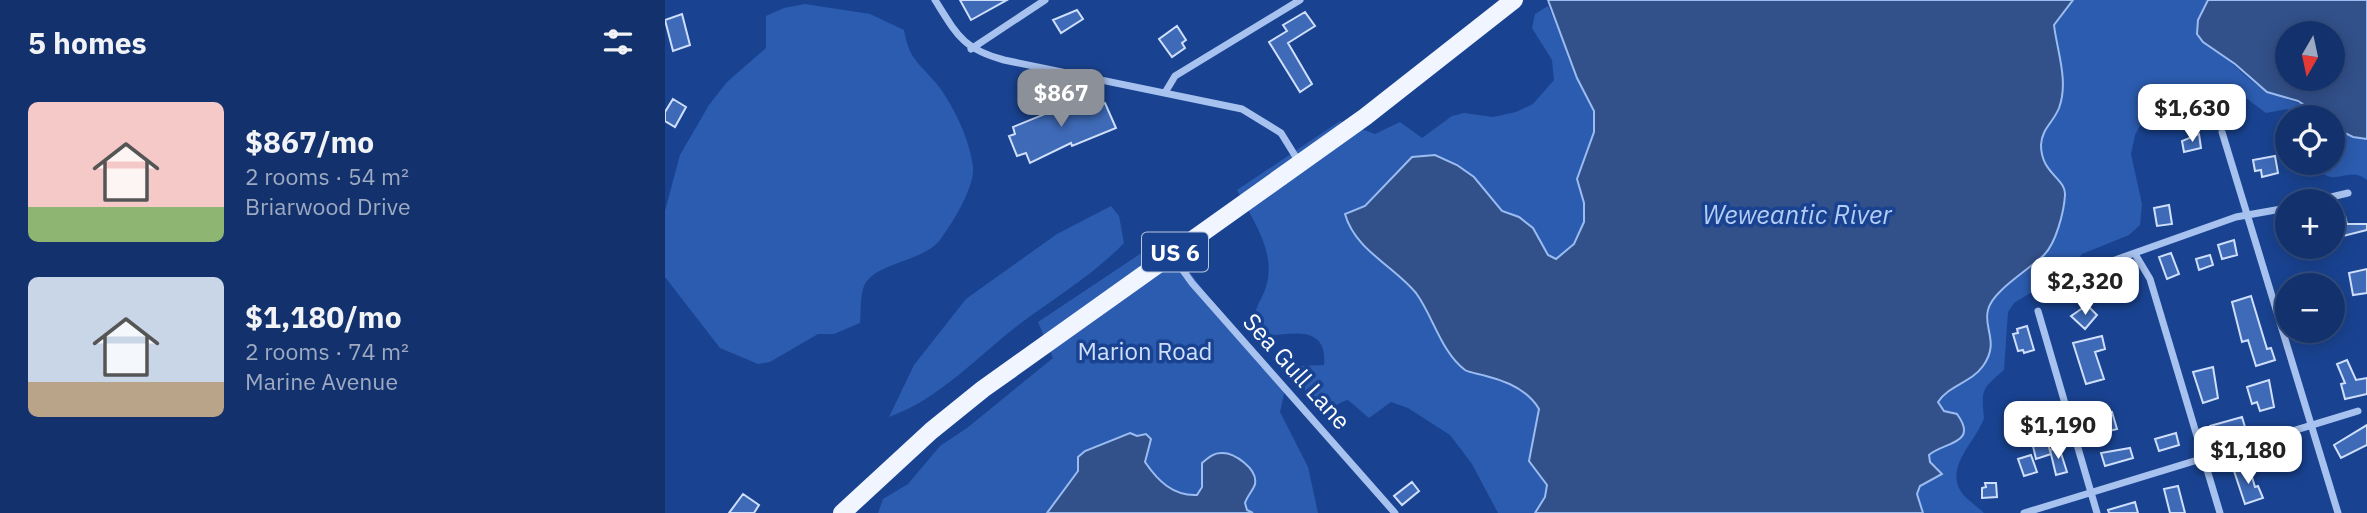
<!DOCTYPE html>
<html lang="en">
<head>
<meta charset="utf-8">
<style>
	body { margin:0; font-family:"IBM Plex Sans",sans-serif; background:#203e75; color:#f1f3f6; height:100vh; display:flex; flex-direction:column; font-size:26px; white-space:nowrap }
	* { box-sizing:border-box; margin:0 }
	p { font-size:23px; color:#9daac2 }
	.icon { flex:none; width:38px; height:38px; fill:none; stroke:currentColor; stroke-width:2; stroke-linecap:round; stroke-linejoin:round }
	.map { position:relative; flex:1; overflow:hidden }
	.details { display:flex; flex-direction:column; background:#13326d; width:665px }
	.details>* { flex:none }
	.needle { width:46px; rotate:189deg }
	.buttons { position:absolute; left:1610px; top:21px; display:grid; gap:14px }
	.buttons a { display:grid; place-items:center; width:70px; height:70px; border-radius:50%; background:#13326d; box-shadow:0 4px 18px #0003,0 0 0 2px #324d80; font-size:35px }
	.price { position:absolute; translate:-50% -60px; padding:0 16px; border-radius:14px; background:#fff; color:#222; font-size:23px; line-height:46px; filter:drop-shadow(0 2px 4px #0008) }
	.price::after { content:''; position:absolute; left:50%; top:42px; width:21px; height:16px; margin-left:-10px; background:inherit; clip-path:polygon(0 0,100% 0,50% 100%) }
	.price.selected { background:#8c9099; color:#fff }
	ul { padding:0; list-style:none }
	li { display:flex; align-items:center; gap:21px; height:175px; padding:0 28px }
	li span { display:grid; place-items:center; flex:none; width:196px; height:140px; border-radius:10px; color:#555 }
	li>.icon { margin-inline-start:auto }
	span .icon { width:84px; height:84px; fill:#fffc; stroke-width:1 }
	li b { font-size:30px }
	h2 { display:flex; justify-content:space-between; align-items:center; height:84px; padding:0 28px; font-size:30px }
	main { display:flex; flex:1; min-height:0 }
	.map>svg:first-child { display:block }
	.green { fill:#2c5caf }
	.water { fill:#32508a; stroke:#9bbcf1; stroke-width:2; fill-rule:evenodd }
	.building { fill:#3e6ab7; stroke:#cfdffb; stroke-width:2 }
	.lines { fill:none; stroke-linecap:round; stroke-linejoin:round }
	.minor { stroke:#a8c2ef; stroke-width:7 }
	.primary { stroke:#f0f5ff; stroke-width:18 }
	.labels { text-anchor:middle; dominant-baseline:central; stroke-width:7; stroke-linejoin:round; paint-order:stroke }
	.shield { fill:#194391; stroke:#bac7de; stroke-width:2 }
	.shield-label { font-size:23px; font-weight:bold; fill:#fff }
	.park-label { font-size:24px; fill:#cfdffb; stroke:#194391 }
	.street-label { font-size:24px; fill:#fff; stroke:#194391 }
	.water-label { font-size:26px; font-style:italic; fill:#b4cdf6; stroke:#194391 }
</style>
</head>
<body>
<main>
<section class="details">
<h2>5 homes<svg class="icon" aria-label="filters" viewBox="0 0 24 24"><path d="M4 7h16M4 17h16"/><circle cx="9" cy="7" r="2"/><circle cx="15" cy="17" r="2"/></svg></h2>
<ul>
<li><span style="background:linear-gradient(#f6c9c9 75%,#8fb573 0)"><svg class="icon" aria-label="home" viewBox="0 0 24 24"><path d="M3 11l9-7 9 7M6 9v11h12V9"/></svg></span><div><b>$867/mo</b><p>2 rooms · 54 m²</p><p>Briarwood Drive</p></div></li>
<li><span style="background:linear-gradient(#c9d6e8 75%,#b9a48a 0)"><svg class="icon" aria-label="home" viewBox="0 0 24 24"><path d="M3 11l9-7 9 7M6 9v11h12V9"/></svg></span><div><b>$1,180/mo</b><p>2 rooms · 74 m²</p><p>Marine Avenue</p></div></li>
</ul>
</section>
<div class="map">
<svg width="1702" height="513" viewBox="0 0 1702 513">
	<rect width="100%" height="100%" fill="#194391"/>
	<path class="green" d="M1408 0H1543L1538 8 1546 49C1567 59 1579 78 1598 89 1618 101 1640 101 1658 117H1635L1622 109 1601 113 1581 98 1542 97 1518 101 1495 110 1477 122 1470 135 1466 154 1477 204 1475 225 1464 235 1417 254 1404 269 1349 303 1343 312 1339 370C1317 389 1316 389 1319 418 1312 440 1281 465 1295 490 1299 498 1312 506 1319 513H1258L1252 494 1255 486 1271 478 1272 467 1265 463 1264 455 1295 440 1299 433 1286 411H1279L1273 402C1282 388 1300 386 1310 374 1338 342 1315 319 1328 301 1342 283 1363 271 1379 255 1391 243 1399 212 1400 195 1401 178 1376 173 1376 145 1377 128 1388 123 1394 108 1404 81 1392 51 1389 25Z
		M140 4 205 14 239 30C244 59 253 62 271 83 288 104 305 140 308 167 310 187 287 224 275 240 256 263 210 262 199 286 195 296 196 312 195 323L169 334H153L105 362 93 364 55 348 0 277V211L15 155 44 105 62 82 101 48V16L119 8Z
		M883 6 929 111V132L912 179 919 203V222L909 244 891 259C876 253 876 241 868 229 860 217 845 217 835 209 818 195 809 178 792 165L807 372C832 378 860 386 874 409L864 461 882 485 880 497 870 513H833L807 464 785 435 743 408 726 402 704 418 683 400C677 401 673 405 667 407 647 411 633 382 634 366L659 365C663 324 626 334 602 336L591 327C587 308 596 303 601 287 612 252 587 219 572 190L675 121 710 134 735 122 757 138 787 116 799 113 828 117 851 112 868 104 889 80 887 60 867 28 870 14Z
		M1668 127 1688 137 1702 139V180C1683 163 1665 193 1651 163H1668Z
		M446 206 454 216 459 243C428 275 391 297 356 323 314 355 275 399 224 417L249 365 301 299 392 234Z
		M499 238 596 367 600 366 621 385 615 412 643 467 653 513H573L539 478 532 495C513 495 487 483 481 463 478 456 481 443 480 434L413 457V471L382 513H213L218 499 243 484 275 446 302 428 388 358 373 322Z"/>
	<path class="water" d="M883 0H1408L1389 25C1392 51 1404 81 1394 108 1388 123 1377 128 1376 145 1376 174 1401 178 1400 195 1399 212 1391 243 1379 255 1365 269 1327 291 1323 310 1318 329 1335 342 1318 366 1306 383 1284 385 1273 402L1279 411 1292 414C1314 444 1279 442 1264 455L1265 462 1277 474 1255 486 1252 494 1258 513H870L880 497 882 485 864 461 874 409C864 391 841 381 821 376 815 374 805 373 800 370 776 352 768 316 751 293 729 266 690 250 680 214L700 206 747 157 770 155 792 165 809 177 837 211 854 217 868 228 883 255 891 259 909 244 919 222V203L912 179 929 132V111L912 78Z
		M1543 0H1702V139L1688 137 1668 127V117H1658L1633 101 1602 92 1570 64 1538 42 1532 34 1533 20ZM1622 33H1668V79H1622Z
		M465 433 472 436 481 434 486 439 480 462C493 481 508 496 532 495L537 487V463C543 458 548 453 556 453 569 452 593 469 590 484 589 489 582 496 580 503L582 510 588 513H382L413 471V457L420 451Z"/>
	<path class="building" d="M295 0H342L306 20Z
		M412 10 418 19 396 33 388 20Z
		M640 12 650 26 623 43 647 84 635 92 604 42 622 31 618 25Z
		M17 14 25 45 8 51 0 20Z
		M512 26 521 40 517 43 520 48 507 57 494 39Z
		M424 96 429 108 440 103 451 128 407 146 406 143 365 163 361 153 352 156 344 136 350 134 348 127Z
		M8 99 21 107 10 127 0 121V112Z
		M1534 134 1536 148 1519 152 1517 141Z
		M1610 156 1613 173 1597 177 1596 170 1590 171 1588 160Z
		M1504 205 1507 224 1492 226 1489 208Z
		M1680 216 1682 224H1702V230L1670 238 1668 219Z
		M1569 240 1572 255 1557 259 1553 245Z
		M1506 253 1514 274 1502 279 1494 257Z
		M1545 255 1548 265 1534 270 1531 259Z
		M1702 269V293L1688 295 1684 273Z
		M1586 296 1602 349 1606 348 1610 360 1591 366 1583 340 1577 342 1567 302Z
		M1422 305 1432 315 1420 329 1406 316Z
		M1362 326 1369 350 1359 353 1358 350 1353 351 1348 334 1353 333 1352 329Z
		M1437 336 1440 349 1430 352 1439 379 1421 384 1408 343Z
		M1682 360 1691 380 1702 378V394L1680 399 1676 384 1680 383 1672 364Z
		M1548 367 1553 398 1538 403 1528 372Z
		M1604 380 1609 407 1595 411 1592 402 1587 404 1582 387Z
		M1438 404 1440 414 1447 412 1452 429 1440 432 1437 418 1430 419 1426 407Z
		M1358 416 1364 431 1347 437 1342 422Z
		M1577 417 1580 427 1563 432 1564 436 1548 439 1545 426Z
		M1702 425V445L1676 458 1669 445Z
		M1511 433 1514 445 1494 451 1490 439Z
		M1381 438 1386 454 1371 459 1367 442Z
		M1394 447 1402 472 1391 475 1385 450Z
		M1465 448 1468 458 1440 466 1436 453Z
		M1366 455 1372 472 1359 476 1353 459Z
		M1584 467 1590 487 1593 486 1598 498 1580 504 1569 471Z
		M747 482 754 491 737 505 729 496Z
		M1320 483H1331L1332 497 1317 498V488L1321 487Z
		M1513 486 1520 513H1505L1499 489Z
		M78 494 94 505 89 513H64Z
		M1470 502 1473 513H1444L1443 510Z"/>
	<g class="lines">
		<path class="minor" d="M270 0C292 35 298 49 339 60L577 109 616 133 634 162
			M306 49 380 0
			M501 91 510 76 635 0
			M1557 132 1673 513
			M1649 201 1683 193
			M1470 254 1485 279 1555 513
			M507 255 527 283 730 513
			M1419 271 1571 217 1622 208
			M1373 311 1432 513
			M1359 513 1693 411"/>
		<path class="primary" d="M177 513 266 431 318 389 700 117 849 0"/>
	</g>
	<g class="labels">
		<rect class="shield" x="477" y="232.5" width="66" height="39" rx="5"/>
		<g class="shield-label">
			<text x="510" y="252">US 6</text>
		</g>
		<g class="park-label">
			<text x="480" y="351">Marion Road</text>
		</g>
		<g class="street-label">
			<text transform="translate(632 371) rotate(48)">Sea Gull Lane</text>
		</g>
		<g class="water-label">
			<text x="1132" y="214">Weweantic River</text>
		</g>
	</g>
</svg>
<div class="buttons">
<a><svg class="needle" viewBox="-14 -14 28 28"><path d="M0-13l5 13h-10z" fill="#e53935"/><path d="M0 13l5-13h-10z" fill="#9daac2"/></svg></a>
<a><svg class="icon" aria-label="locate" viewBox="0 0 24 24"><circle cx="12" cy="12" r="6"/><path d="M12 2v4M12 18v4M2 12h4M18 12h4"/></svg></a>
<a>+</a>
<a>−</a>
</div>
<b class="price selected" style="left:396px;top:129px">$867</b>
<b class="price" style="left:1527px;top:144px">$1,630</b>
<b class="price" style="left:1420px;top:317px">$2,320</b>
<b class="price" style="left:1393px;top:461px">$1,190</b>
<b class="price" style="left:1583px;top:486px">$1,180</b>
</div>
</main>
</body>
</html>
